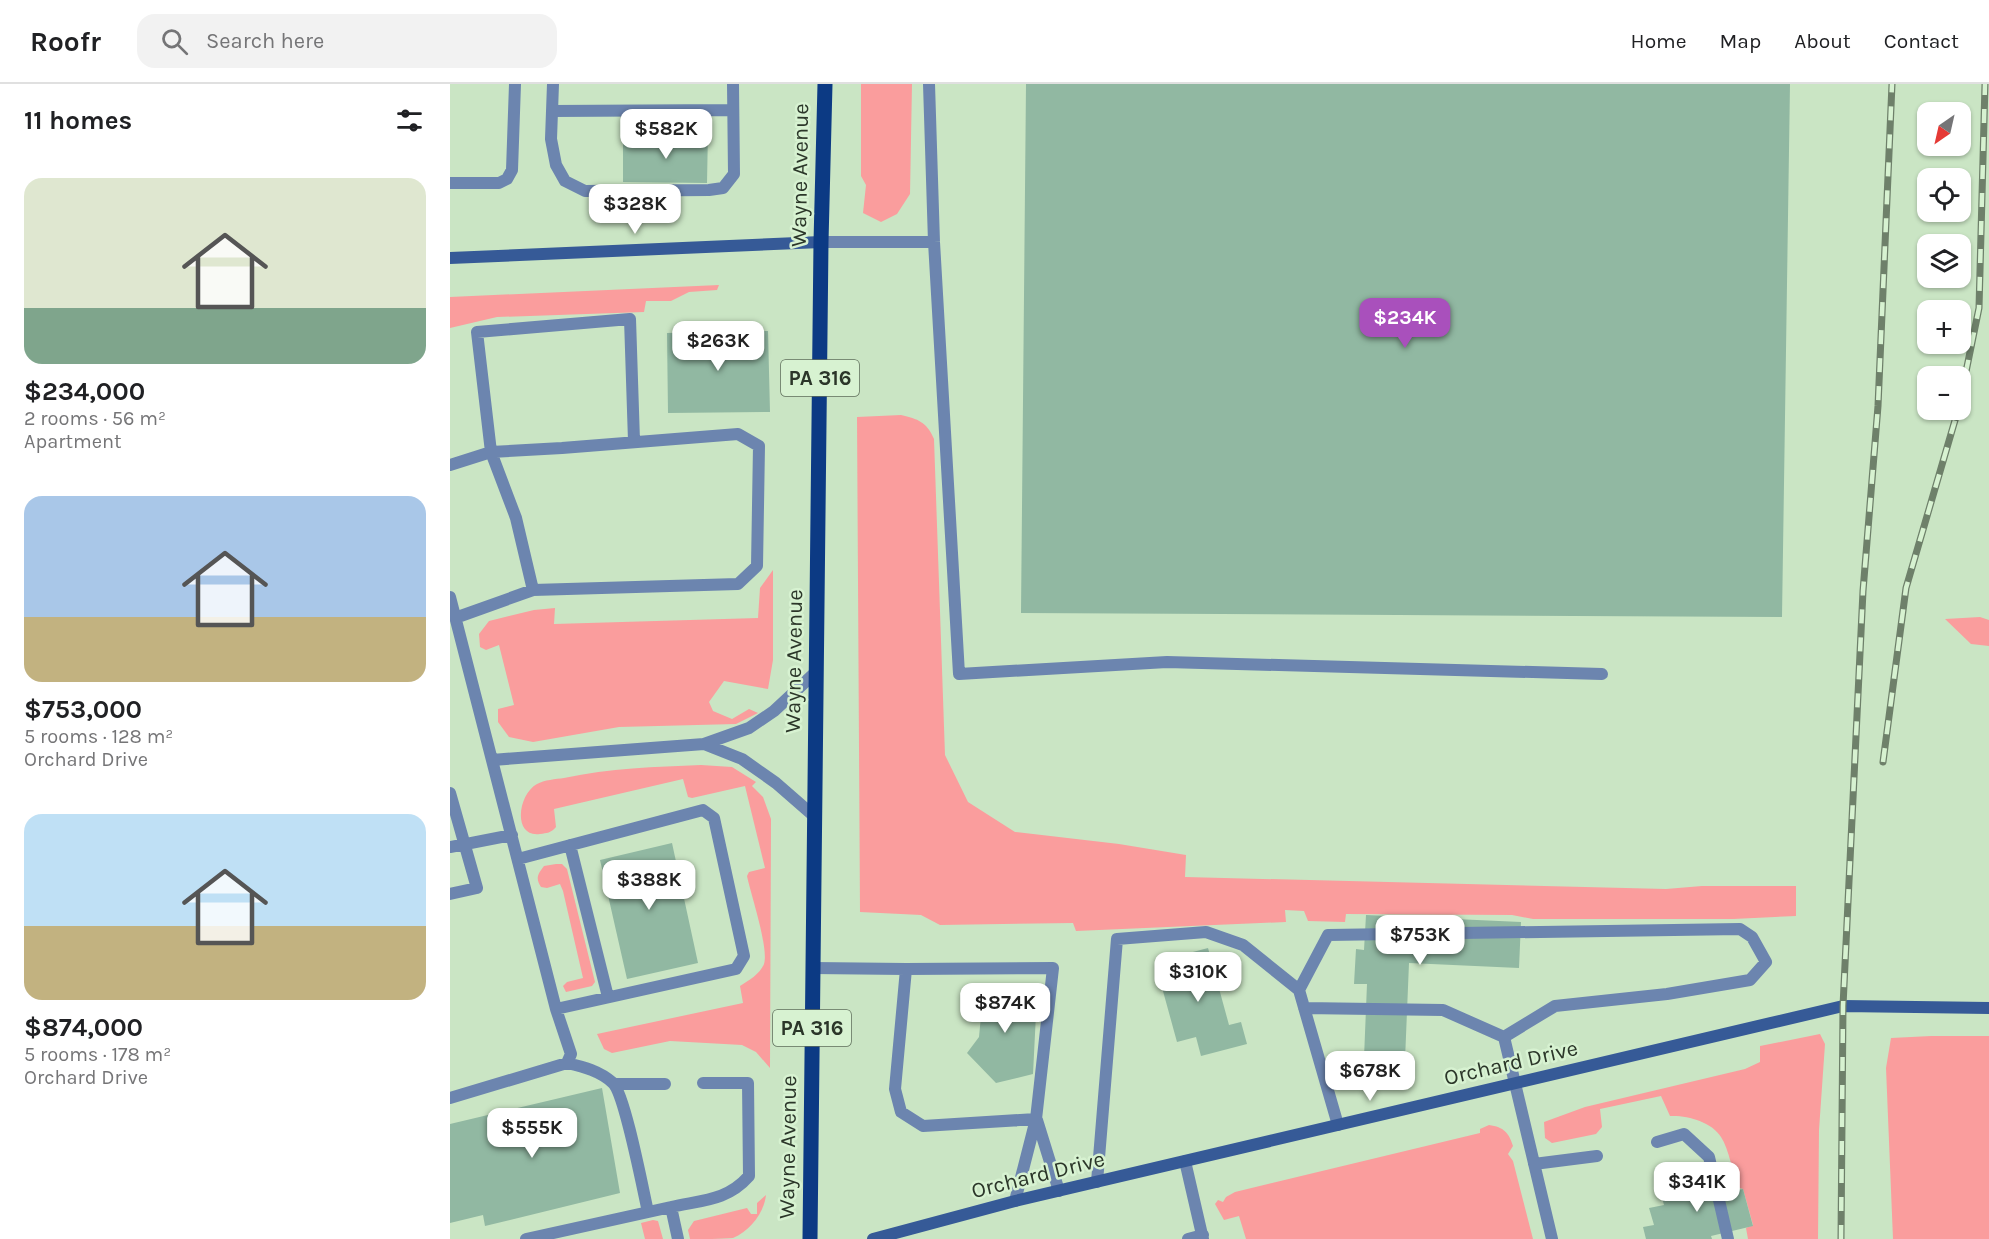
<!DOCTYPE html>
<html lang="en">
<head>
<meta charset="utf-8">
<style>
	body { margin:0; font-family:Karla,sans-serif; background:#f2f2f2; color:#202124; height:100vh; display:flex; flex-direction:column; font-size:22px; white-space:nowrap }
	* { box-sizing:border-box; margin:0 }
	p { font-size:20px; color:#757577 }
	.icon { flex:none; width:33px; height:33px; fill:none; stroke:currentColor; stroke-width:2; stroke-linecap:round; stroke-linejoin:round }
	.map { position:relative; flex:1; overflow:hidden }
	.drawer { display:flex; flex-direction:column; background:#fff; width:450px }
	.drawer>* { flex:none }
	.needle { width:39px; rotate:214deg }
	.controls { position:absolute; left:1467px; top:18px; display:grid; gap:12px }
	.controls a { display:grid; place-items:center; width:54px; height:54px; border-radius:12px; background:#fff; box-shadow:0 2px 4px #0004; font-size:30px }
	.price { position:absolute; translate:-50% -51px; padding:0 14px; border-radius:12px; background:#fff; color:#222; font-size:20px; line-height:39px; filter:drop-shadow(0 2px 3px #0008) }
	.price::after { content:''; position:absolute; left:50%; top:36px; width:18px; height:14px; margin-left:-9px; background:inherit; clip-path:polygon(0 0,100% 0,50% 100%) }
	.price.selected { background:#a950bc; color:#fff }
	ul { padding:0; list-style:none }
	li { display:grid; align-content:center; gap:12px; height:318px; padding:0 24px }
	li span { display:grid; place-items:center; height:186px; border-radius:18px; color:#555 }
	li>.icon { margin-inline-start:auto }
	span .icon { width:108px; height:108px; fill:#fffc; stroke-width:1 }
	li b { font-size:26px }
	h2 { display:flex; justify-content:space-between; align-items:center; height:72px; padding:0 24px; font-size:26px }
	header { display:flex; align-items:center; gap:36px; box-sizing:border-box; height:84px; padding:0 30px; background:#fff; border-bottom:2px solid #e0e0e0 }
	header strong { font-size:28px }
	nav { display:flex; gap:33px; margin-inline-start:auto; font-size:21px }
	.search { width:420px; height:54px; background:#f2f2f2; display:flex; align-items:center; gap:15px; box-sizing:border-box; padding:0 21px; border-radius:18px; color:#757577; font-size:22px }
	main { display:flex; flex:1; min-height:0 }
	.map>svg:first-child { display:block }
	.green { fill:#fa9d9d }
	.building { fill:#91b8a2 }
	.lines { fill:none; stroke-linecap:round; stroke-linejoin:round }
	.lane { stroke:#6c85af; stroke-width:12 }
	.secondary { stroke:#365a97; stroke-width:12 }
	.primary { stroke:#0c3a84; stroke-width:15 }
	.rail-casing { stroke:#6e806a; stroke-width:7 }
	.rail { stroke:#d7f2d1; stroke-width:4.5; stroke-dasharray:14; stroke-linecap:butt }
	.labels { text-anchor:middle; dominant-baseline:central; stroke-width:5; stroke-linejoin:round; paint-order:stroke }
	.shield { fill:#d7f2d1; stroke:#5f6e5b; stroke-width:1.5 }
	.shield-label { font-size:21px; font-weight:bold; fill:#2b3629 }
	.street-label { font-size:22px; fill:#2b3629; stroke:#d7f2d1 }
</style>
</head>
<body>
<header>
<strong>Roofr</strong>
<div class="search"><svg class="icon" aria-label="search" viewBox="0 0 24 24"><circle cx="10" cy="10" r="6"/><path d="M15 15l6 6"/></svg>Search here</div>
<nav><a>Home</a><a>Map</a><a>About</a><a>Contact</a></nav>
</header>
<main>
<section class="drawer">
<h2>11 homes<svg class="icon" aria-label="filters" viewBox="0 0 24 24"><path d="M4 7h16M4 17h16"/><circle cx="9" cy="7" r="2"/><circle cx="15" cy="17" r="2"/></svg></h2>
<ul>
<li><span style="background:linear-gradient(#dfe7d0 70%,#7fa58c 0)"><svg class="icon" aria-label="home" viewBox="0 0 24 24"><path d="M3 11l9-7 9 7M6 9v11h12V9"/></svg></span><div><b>$234,000</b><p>2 rooms · 56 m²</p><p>Apartment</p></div></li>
<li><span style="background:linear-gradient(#a9c7e8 65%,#c2b280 0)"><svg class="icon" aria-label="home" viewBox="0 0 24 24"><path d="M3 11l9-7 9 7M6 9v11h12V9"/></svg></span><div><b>$753,000</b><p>5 rooms · 128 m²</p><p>Orchard Drive</p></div></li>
<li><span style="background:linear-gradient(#bfe0f5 60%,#c2b280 0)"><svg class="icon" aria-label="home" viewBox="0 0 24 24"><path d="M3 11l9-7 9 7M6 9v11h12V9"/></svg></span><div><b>$874,000</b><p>5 rooms · 178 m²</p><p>Orchard Drive</p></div></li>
</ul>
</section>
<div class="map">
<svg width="1539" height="1155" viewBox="0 0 1539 1155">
	<rect width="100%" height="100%" fill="#cae5c4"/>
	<path class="green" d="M411 0H462L460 110 447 130 431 138 413 129 416 101 411 92Z
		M269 201 267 206 239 208 221 217H196L194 228 47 233 0 244V213Z
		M451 331C468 335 477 338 484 355L495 671 518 718 565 748 669 760 736 771 735 793 1216 805 1252 802H1346V832L1283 835H1083L1062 831 896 830 895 838 858 837 854 827 835 826 836 838 626 847 623 839 490 841 471 831 410 828 407 333Z
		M323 486V576L318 605 274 597 259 618 263 627 282 635 299 625 308 629 286 640 169 643 83 658 59 653 48 638V625L64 621 49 561 36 566 30 563 29 550 39 537 84 526 105 524 104 540 308 534 310 504Z
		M1530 533 1539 536V562L1521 560 1495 535Z
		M251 681 282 683 306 698 302 702 313 713 321 735 320 984 306 968 292 961 220 957 162 969 154 965 147 950 293 919 290 902C298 897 310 890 314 880 319 864 301 811 297 792L299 788 315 784 295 702 242 714 238 713 233 695 104 725 106 743C101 749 97 749 90 750 62 754 68 710 87 700 94 696 106 695 114 694 160 684 205 683 251 681Z
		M106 780H112L117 785 145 898 142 902 116 908 113 902 117 898 133 894 113 807 110 800 97 804 91 803C85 794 88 790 94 782Z
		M1370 950 1375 960 1369 1046 1368 1155H1298L1296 1144 1303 1141 1293 1105 1287 1103C1283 1089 1279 1065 1271 1053 1262 1038 1237 1031 1220 1032L1211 1012 1150 1025 1152 1043 1146 1050 1102 1059 1095 1054 1094 1038 1135 1023 1295 985 1310 978V962Z
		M1481 952H1539V1155H1443L1436 984 1441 954Z
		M1039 1041C1054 1043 1059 1049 1063 1062L1058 1070 1063 1077 1083 1155H796L789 1132 774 1136 765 1120 768 1116 773 1118 776 1113 785 1108 1030 1049V1045Z
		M316 1111C314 1129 300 1147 283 1154 273 1155 251 1155 240 1155L238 1146 244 1137 297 1124 301 1130H307V1119Z
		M203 1136 208 1137 213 1155H195L191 1139Z"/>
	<path class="building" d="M576 0H1340L1332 533 571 529Z
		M258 46 257 99 173 98V53L245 56V48Z
		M318 247 320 328 218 329 217 249Z
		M222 759 248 879 177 895 150 776Z
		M916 831 1071 838 1069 884 959 879 955 976 914 974 917 900H904L906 865 914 866Z
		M758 864 779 941 791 938 797 960 751 972 746 953 727 958 705 878Z
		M529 906 587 910 583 990 546 999 517 969 529 953 531 932 515 919Z
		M152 1004 170 1109 35 1142 33 1131 0 1139V1040Z
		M1247 1094 1252 1114 1293 1105 1303 1142 1261 1152 1262 1155H1196L1193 1143 1204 1141 1199 1124 1214 1121 1209 1103Z"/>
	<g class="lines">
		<path class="lane" d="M103 0 101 55 106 81 115 97 135 107 259 106 273 104 284 90 283 0
			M479 0 484 158 509 590 717 578 1152 590
			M102 27 283 26
			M0 99H49L57 95 62 86 65 0
			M371 158H484
			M0 381 41 368 27 248 180 235 184 357
			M0 513 106 925 121 970 117 979 0 1014
			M5 534 83 506 288 500 307 482 309 362 288 350 112 364 41 368 66 434 83 506
			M42 676 254 660
			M0 709 27 804 0 810
			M365 733 326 699 292 675 254 660 299 644 324 627 367 587
			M120 761 158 913
			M0 763 62 751
			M68 775 253 726 264 734 294 872 286 885 106 925
			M363 884 456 885 445 1005 451 1028 473 1042 586 1035
			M456 885 603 884 586 1035 565 1117
			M854 924 993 926 1054 953
			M117 979C134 983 150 987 163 999 175 1011 193 1106 198 1128
			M164 1000H215
			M587 1036 609 1107
			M888 1041 849 906 878 851 1290 845 1302 853 1316 878 1300 896 1217 910 1105 922 1054 953 1102 1155
			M1207 1058 1234 1050 1259 1073 1278 1155
			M735 1077 753 1155
			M1084 1080 1147 1072
			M647 1098 667 855 756 848 793 861 849 906
			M221 1123C252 1116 277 1117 299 1092L298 999H253
			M76 1155 221 1123 228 1155
			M738 1155 753 1151"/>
		<path class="secondary" d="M0 174 371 158
			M423 1155 565 1117 1393 922 1539 924"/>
		<path class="primary" d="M360 1155 371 158 375 0"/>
		<g class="rail-casing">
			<path id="rail" d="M1510 317 1529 224 1535 0
				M1433 678 1456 504 1508 326
				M1391 1155 1393 922 1413 507 1428 322 1442 0"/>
		</g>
		<use href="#rail" class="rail"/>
	</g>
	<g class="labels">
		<g class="shield">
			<rect x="331" y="276" width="78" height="36" rx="4.5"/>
			<rect x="323" y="926" width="78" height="36" rx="4.5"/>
		</g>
		<g class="shield-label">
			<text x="370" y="294">PA 316</text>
			<text x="362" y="944">PA 316</text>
		</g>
		<g class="street-label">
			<text transform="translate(350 91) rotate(-89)">Wayne Avenue</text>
			<text transform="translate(344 577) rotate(-89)">Wayne Avenue</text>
			<text transform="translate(1061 979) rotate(-13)">Orchard Drive</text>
			<text transform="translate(338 1063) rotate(-89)">Wayne Avenue</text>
			<text transform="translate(588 1091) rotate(-14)">Orchard Drive</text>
		</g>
	</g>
</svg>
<div class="controls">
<a><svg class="needle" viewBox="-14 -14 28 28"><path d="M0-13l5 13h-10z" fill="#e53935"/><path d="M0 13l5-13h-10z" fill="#757577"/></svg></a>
<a><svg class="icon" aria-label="locate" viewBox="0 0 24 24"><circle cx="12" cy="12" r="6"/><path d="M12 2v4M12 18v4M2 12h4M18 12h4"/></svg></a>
<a><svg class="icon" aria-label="layers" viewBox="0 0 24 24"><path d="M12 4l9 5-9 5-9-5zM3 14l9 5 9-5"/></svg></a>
<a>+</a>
<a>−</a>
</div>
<b class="price" style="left:216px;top:76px">$582K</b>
<b class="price" style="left:185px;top:151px">$328K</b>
<b class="price selected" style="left:955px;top:265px">$234K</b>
<b class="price" style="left:268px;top:288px">$263K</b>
<b class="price" style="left:199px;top:827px">$388K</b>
<b class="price" style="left:970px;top:882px">$753K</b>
<b class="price" style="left:748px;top:919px">$310K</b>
<b class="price" style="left:555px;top:950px">$874K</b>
<b class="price" style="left:920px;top:1018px">$678K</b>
<b class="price" style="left:82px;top:1075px">$555K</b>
<b class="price" style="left:1247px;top:1129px">$341K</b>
</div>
</main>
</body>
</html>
